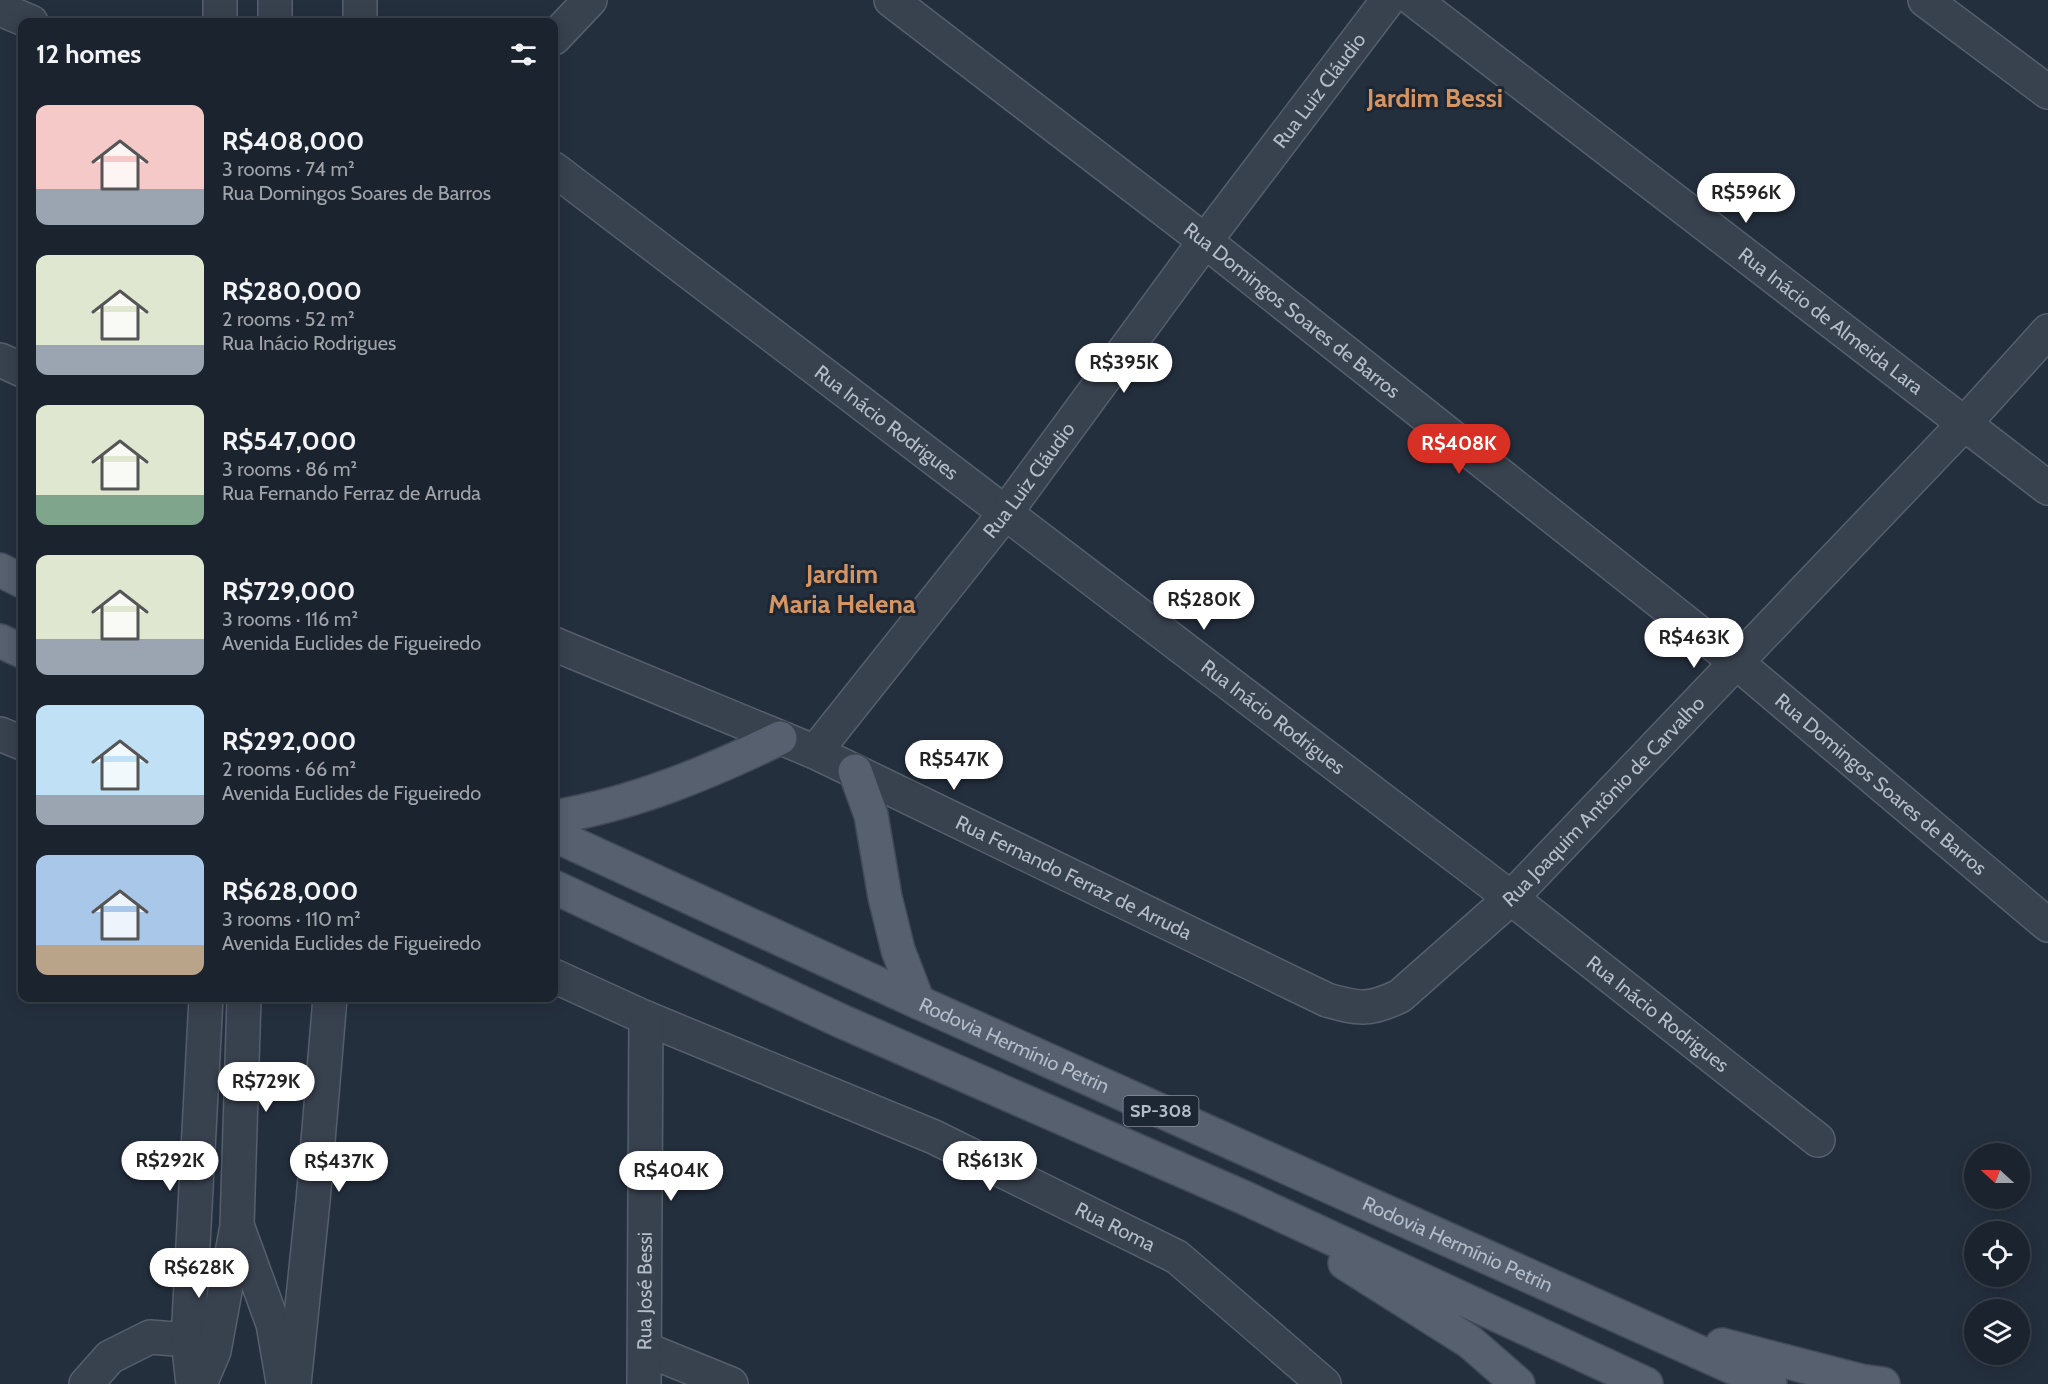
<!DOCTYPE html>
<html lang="en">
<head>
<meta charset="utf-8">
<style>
	body { margin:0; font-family:Cabin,sans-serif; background:#242b36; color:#f1f3f6; height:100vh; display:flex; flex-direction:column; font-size:22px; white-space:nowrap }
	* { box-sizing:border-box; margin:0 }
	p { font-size:20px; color:#a0a4aa }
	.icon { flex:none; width:33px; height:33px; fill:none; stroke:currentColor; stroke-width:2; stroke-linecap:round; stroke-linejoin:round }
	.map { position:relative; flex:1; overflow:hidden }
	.details { position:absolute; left:18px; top:18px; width:540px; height:984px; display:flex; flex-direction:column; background:#1b232e; border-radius:12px; box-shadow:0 3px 15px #0003,0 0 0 2px #39404a }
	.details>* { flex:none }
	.needle { width:39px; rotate:291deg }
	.fabs { position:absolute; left:1964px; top:1143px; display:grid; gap:12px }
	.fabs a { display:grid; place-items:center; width:66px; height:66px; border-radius:50%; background:#1b232e; box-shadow:0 3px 15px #0003,0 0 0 2px #39404a; font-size:30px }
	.price { position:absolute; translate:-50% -51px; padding:0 14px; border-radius:21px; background:#fff; color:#222; font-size:20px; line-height:39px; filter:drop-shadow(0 2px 3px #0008) }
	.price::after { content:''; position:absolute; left:50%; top:36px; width:18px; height:14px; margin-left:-9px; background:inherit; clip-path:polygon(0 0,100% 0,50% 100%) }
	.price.selected { background:#d93025; color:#fff }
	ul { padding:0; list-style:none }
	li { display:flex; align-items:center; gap:18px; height:150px; padding:0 18px }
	li span { display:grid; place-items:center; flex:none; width:168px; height:120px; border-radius:12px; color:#555 }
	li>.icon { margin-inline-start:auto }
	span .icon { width:72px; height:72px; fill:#fffc; stroke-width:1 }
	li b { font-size:26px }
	h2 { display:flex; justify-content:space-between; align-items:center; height:72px; padding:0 18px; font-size:26px }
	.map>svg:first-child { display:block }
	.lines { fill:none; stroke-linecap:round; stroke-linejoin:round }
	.minor-casing { stroke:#565f6c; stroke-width:36 }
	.major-casing { stroke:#414a57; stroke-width:36 }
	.minor { stroke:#38414e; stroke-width:33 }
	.major { stroke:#56606e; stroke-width:33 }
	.labels { text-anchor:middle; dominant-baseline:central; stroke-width:6; stroke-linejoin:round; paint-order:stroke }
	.shield { fill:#1d2633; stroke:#878f9c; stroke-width:1.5 }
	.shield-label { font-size:18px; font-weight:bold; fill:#b4bcc9 }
	.street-label { font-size:20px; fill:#b4bcc9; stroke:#1d2633 }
	.district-label { font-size:26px; font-weight:bold; fill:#d59563; stroke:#1d2633 }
</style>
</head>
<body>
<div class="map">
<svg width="2048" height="1384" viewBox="0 0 2048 1384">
	<rect width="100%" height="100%" fill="#242f3e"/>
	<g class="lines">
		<g class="minor-casing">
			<g id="minor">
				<path id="s1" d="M891 0 1205 241 1736 662 2048 925"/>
				<path id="s2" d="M1414 0 2048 488"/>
				<path d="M1925 0 2048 92"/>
				<path d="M0 9 31 22"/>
				<path d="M220 22V0"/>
				<path d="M275 22V0"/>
				<path d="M360 22V0"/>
				<path d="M554 38 590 0"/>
				<path id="s3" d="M554 169 1511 898 1818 1140"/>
				<path d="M0 360 22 370"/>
				<path id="s4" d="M554 644 815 752 1327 1000C1359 1009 1369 1011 1400 996L1511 898 1964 424 2048 331"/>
				<path d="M0 734 22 743"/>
				<path id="s5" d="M815 752 1006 512 1205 241 1388 0"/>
				<path id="s6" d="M554 976 646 1018 934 1137 1177 1257 1324 1384"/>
				<path d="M238 1228 273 1324 283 1382"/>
				<path d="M645 1349 731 1384"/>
				<path d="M86 1384 110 1357 150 1337 188 1340"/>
				<path d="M193 1384 188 1340 206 998"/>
				<path d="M200 1384 214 1351 237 1226 244 998"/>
				<path d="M294 1384 313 1201 330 998"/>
				<path id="s7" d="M644 1384 646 1018"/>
			</g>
		</g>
		<g class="major-casing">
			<g id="major">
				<path d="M0 570 22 581"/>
				<path d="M0 641 22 651"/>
				<path d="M855 771 871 815 885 897 898 950 918 1002"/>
				<path d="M554 817C633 804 708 773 780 738"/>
				<path id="s8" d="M554 835 918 1002 1770 1384"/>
				<path d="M554 887 841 1021 1245 1198 1646 1384"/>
				<path d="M1345 1263 1470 1342 1518 1384"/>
				<path d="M1722 1345 1861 1381 1883 1384"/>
			</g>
		</g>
		<use href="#minor" class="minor"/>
		<use href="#major" class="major"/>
	</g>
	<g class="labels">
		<rect class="shield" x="1123.5" y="1096" width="75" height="30" rx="4.5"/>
		<g class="shield-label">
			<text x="1161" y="1111">SP-308</text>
		</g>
		<g class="street-label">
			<text stroke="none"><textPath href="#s5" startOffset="832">Rua Luiz Cláudio</textPath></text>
			<text stroke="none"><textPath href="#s1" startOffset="507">Rua Domingos Soares de Barros</textPath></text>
			<text stroke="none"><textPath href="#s2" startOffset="526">Rua Inácio de Almeida Lara</textPath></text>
			<text stroke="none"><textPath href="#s3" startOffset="418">Rua Inácio Rodrigues</textPath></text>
			<text stroke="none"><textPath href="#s5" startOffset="346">Rua Luiz Cláudio</textPath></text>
			<text stroke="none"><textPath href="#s3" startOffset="904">Rua Inácio Rodrigues</textPath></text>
			<text stroke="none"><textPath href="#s1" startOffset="1263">Rua Domingos Soares de Barros</textPath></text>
			<text stroke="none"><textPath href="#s4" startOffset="1209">Rua Joaquim Antônio de Carvalho</textPath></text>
			<text stroke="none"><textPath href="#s4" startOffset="570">Rua Fernando Ferraz de Arruda</textPath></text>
			<text stroke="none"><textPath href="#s3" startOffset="1390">Rua Inácio Rodrigues</textPath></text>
			<text stroke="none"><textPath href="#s8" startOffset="506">Rodovia Hermínio Petrin</textPath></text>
			<text stroke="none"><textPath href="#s6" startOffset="615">Rua Roma</textPath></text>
			<text stroke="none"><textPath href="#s8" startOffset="992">Rodovia Hermínio Petrin</textPath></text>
			<text stroke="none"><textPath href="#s7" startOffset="93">Rua José Bessi</textPath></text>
		</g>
		<g class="district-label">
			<text x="1435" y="98">Jardim Bessi</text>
			<text x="842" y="574">Jardim<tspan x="842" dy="30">Maria Helena</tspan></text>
		</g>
	</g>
</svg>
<div class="fabs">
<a><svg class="needle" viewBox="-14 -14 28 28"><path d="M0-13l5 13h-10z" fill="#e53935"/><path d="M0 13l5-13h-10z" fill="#a0a4aa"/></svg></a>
<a><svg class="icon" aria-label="locate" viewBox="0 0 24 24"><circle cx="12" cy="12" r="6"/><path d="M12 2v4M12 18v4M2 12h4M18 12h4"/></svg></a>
<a><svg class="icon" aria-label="layers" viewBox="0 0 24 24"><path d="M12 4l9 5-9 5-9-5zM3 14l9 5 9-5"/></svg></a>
</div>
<b class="price" style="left:1746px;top:224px">R$596K</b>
<b class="price" style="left:1124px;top:394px">R$395K</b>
<b class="price selected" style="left:1459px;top:475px">R$408K</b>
<b class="price" style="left:1204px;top:631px">R$280K</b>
<b class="price" style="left:1694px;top:669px">R$463K</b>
<b class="price" style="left:954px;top:791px">R$547K</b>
<b class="price" style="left:266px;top:1113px">R$729K</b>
<b class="price" style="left:170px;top:1192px">R$292K</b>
<b class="price" style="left:990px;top:1192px">R$613K</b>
<b class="price" style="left:339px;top:1193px">R$437K</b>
<b class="price" style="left:671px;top:1202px">R$404K</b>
<b class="price" style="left:199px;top:1299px">R$628K</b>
<section class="details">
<h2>12 homes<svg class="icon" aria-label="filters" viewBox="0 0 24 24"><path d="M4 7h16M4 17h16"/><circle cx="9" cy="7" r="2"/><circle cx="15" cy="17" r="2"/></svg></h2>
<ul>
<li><span style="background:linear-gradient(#f6c9c9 70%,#9aa5b1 0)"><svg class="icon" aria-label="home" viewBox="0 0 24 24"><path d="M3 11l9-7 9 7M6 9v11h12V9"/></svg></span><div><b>R$408,000</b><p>3 rooms · 74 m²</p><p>Rua Domingos Soares de Barros</p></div></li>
<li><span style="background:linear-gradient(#dfe7d0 75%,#9aa5b1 0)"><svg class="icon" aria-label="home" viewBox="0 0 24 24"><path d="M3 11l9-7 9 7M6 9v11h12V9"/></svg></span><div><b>R$280,000</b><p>2 rooms · 52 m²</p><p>Rua Inácio Rodrigues</p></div></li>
<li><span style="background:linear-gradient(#dfe7d0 75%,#7fa58c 0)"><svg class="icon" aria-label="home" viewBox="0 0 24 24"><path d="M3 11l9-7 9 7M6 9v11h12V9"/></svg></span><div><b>R$547,000</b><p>3 rooms · 86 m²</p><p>Rua Fernando Ferraz de Arruda</p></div></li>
<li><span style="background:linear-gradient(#dfe7d0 70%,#9aa5b1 0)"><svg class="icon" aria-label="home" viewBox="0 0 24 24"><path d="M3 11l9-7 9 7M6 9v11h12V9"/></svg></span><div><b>R$729,000</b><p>3 rooms · 116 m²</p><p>Avenida Euclides de Figueiredo</p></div></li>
<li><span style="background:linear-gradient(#bfe0f5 75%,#9aa5b1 0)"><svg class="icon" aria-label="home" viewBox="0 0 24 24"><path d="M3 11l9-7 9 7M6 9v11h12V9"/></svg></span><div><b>R$292,000</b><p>2 rooms · 66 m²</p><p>Avenida Euclides de Figueiredo</p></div></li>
<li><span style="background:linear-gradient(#a9c7e8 75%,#b9a48a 0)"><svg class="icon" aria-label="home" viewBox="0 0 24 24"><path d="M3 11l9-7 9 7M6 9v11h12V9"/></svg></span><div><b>R$628,000</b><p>3 rooms · 110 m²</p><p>Avenida Euclides de Figueiredo</p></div></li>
</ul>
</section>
</div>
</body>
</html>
